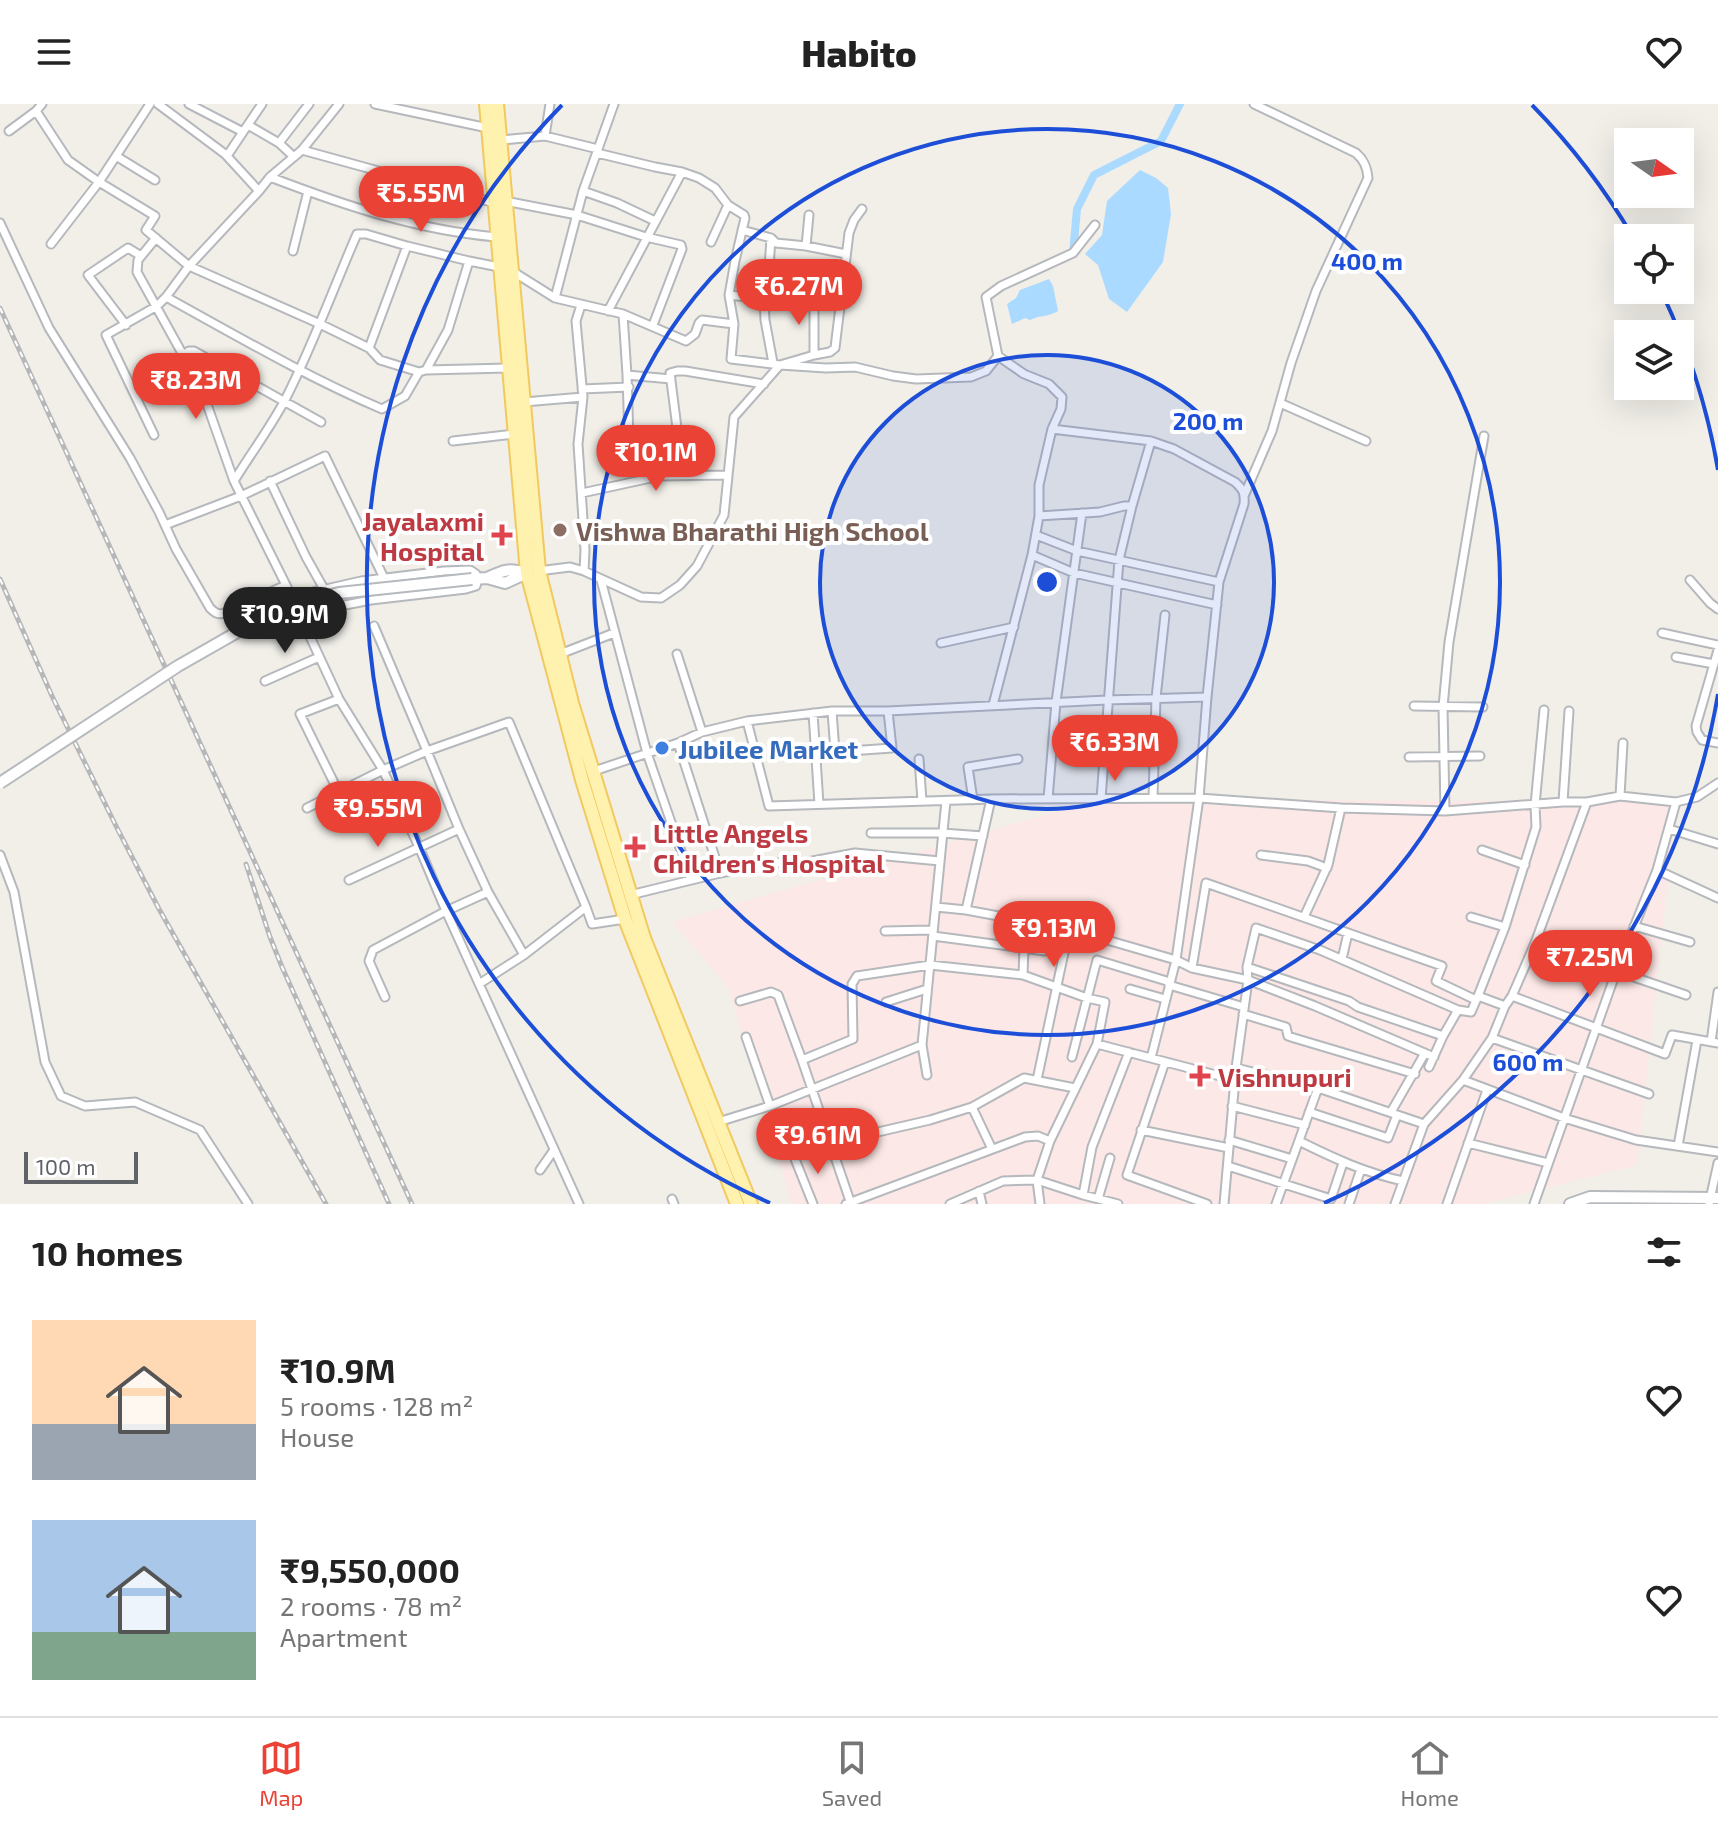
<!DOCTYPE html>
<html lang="en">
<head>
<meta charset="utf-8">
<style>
	body { margin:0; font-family:"Exo 2",sans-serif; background:#f2f2f2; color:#222; height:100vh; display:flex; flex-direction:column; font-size:30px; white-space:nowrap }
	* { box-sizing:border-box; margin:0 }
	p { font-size:26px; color:#767676 }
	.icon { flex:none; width:44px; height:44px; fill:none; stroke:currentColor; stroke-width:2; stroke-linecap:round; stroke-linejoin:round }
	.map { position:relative; height:1100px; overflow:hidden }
	.side { display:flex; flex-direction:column; background:#fff; flex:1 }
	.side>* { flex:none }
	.needle { width:52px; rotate:104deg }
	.buttons { position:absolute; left:1614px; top:24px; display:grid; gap:16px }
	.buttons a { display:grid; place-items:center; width:80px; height:80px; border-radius:0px; background:#fff; box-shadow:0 8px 32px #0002; font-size:40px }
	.scale { position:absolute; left:24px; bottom:20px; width:114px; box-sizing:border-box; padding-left:8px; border:4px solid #5f6368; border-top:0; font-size:22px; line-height:28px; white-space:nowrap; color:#5f6368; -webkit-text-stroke:6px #fff; paint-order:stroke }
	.price { position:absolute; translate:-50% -68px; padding:0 18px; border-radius:28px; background:#ea4335; color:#fff; font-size:26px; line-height:52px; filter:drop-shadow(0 2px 4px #0008) }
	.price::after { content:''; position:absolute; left:50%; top:48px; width:24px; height:18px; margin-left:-12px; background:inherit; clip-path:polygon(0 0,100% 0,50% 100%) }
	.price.current { background:#222; color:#fff }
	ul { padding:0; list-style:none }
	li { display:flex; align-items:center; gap:24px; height:200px; padding:0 32px }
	li span { display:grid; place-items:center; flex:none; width:224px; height:160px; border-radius:0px; color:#555 }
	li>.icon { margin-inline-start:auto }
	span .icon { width:96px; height:96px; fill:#fffc; stroke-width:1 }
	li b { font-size:34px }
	h2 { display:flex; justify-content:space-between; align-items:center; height:96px; padding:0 32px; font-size:34px }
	header { display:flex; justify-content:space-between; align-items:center; height:104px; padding:0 32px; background:#fff; font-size:36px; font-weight:800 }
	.dock { display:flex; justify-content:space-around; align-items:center; height:112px; border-top:2px solid #e0e0e0; background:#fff; font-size:22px; color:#767676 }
	.dock a { display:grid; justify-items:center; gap:4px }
	.dock .current { color:#ea4335 }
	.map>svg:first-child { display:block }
	.medical { fill:#fce8e6 }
	.water { fill:#aadaff }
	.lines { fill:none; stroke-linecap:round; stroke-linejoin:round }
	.canal { stroke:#aadaff; stroke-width:8 }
	.street-casing { stroke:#b5b8bc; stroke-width:11 }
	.secondary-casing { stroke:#b6babf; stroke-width:14 }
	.primary-casing { stroke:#f2c960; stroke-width:16 }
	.street { stroke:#fff; stroke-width:7 }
	.secondary { stroke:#fff; stroke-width:10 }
	.primary { stroke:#fff2af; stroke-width:12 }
	.rail-casing { stroke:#b6b7b8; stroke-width:5 }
	.rail { stroke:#fff; stroke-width:2; stroke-dasharray:6; stroke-linecap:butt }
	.secondary-bridge-casing { stroke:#b6babf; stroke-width:14; stroke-linecap:butt }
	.secondary-bridge { stroke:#fff; stroke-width:10 }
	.ring { fill:none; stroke:#1d4ed8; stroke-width:4 }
	.education-dot { fill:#8d6e63; stroke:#fff; stroke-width:3 }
	.health-dot { fill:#e0444e; stroke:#fff; stroke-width:3 }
	.shop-dot { fill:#3f7fe0; stroke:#fff; stroke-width:3 }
	.labels { text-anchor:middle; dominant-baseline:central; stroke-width:8; stroke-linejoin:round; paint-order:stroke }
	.health-label { font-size:26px; font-weight:bold; fill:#be3a42; stroke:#fff; text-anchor:start }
	.education-label { font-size:26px; font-weight:bold; fill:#785e54; stroke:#fff; text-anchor:start }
	.shop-label { font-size:26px; font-weight:bold; fill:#366cbe; stroke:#fff; text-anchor:start }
	.centre { fill:#1d4ed8; stroke:#fff; stroke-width:4 }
	.ring-label { font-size:24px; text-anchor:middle; font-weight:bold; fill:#1d4ed8; stroke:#fff; stroke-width:8; stroke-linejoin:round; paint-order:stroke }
</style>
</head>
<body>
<header><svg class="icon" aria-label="menu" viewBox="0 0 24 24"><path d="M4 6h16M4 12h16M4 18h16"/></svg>Habito<svg class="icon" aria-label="heart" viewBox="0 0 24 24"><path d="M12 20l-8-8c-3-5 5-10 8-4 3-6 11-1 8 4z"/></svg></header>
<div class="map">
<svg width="1718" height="1100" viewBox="0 0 1718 1100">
	<rect width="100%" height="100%" fill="#f1efe8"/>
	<path class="medical" d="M1101 695 1676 698 1637 1061 1482 1100H792L728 883 672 818Z"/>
	<path class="water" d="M1140 66 1156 74 1168 84 1171 110 1163 158 1127 208 1109 195 1098 161 1085 150 1102 131 1107 97Z
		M1049 175 1053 182 1058 207C1048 213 1040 211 1030 216L1025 214 1012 220 1007 200 1016 194 1020 186Z"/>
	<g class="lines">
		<path class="canal" d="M1073 149 1077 105 1094 71 1161 37 1180 0"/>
		<g class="street-casing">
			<path id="street" d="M158 0 225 50 259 87
				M189 0 243 28 262 0
				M375 0 488 24
				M36 7 68 56 99 78 155 112 146 126 189 162 320 220 369 244 380 256 419 268
				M248 21 279 39 294 53
				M9 27 36 7 42 0
				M545 32 550 0
				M501 36 545 32 598 45
				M279 39 309 0
				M302 46 495 99
				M597 49 655 63 682 68
				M116 52 155 76
				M227 52 243 28
				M270 73C343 101 417 126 496 133
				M583 87 617 99 655 117
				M505 97 577 111 646 133 681 141 682 145 653 221
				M0 119 49 224 130 354 159 408 176 445 210 504C215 509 218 511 225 509L286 481
				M156 134 138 156 137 168 183 251 203 289 234 377 286 481 339 595 383 666 419 743 446 807 579 1100
				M771 134 776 139 806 142 846 150
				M711 138 728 101
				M51 140 99 78 150 0
				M806 142 809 111
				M293 147 308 87
				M469 157 499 163
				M512 167 555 194 623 210 686 237 695 230 699 219 702 216 734 220 731 255 780 261 826 264 855 263 893 272 916 275 971 273 986 267 998 252
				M729 191 764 195 767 193 771 134 742 126
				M166 193C237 232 307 273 382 305L405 292 419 268 426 266 448 226 469 157 407 142 366 130H357C333 185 313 241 286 294 271 323 251 349 234 377
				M767 193 841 196
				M555 194 583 87 614 0
				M764 195 765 216 773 259
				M814 195V251
				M581 201 576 217 583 293 578 340 585 446 584 467
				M608 207 682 68 699 74 715 84 728 101 744 111 745 114 735 157 729 191 734 220
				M623 210 627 271 671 275
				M126 221 88 171 128 144 141 152
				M369 244 407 142
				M183 251 189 247H194L321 318
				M426 266 508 264
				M627 271 629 336
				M582 285 629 283
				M524 298 583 293
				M1280 299 1366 337
				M677 324 670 269 677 267H685L764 280
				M1052 325 1061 305 1062 293 1049 280 1024 270 998 252 986 193 1001 182 1073 149 1095 121
				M154 331 106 231 157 202 166 193 189 162 259 87 270 73 302 46 339 0
				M453 337 514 330
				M270 377 306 453 324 485
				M582 389 660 372 728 371
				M1244 392 1272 327 1291 259 1316 187 1368 74C1367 63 1364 56 1356 49L1254 0
				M1039 412V381L1052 325 1151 337 1174 345 1235 378C1243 385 1245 389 1244 400L1219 478 1207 593 1199 694 1176 856 1151 954
				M165 421 241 392 325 352 384 474
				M1036 431 1077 447 1219 478
				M1032 451 1074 469 1217 501
				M538 467 570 463 584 467 641 493 661 494 680 481 697 462 724 411 734 313 780 261 814 251 830 248 835 244 849 129 854 116 862 105
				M601 476 647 649 691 776
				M1690 476 1710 499 1718 505
				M291 493 361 477 444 467 470 466 476 470 478 475 476 482 466 485 371 496 299 510
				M374 522 427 647 459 725 488 788 524 851
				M1662 529 1718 541
				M941 539 1014 523
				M1718 546 1696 622 1697 628 1702 636 1718 639
				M560 550 614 529
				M677 550 702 628
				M1676 553 1714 560
				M265 577 319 553
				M993 601 1032 451 1039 412 1100 408 1124 402H1132
				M1414 602 1483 603
				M1544 606 1535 701 1536 723 1505 823 1478 892 1505 902 1512 892 1535 839 1587 698
				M832 607 835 648 892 644 888 607
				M813 609 819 700
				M747 617 832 607H888L1107 596 1207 593
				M678 639 720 769
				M1409 653 1480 652
				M919 655 922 697
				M591 668 678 639 702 628 747 617 769 702 991 695 1199 694 1341 704 1445 707 1563 698H1587L1620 692 1676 698 1697 693 1718 679
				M339 689 300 610 339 595
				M1620 692 1623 639
				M1153 694 1156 594 1165 511
				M1048 695 1056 598 1082 409
				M1101 695 1119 456 1132 402 1151 337
				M973 696 968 663 1018 655
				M1563 698 1569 607
				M307 704 383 666 427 647 509 618 586 803 524 851 479 880
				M1445 707 1443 603 1449 538 1484 332
				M1669 725 1718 740
				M871 729H942L983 732
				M1482 746 1525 761
				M0 751 14 788 45 958 61 992 85 1002 135 998 200 1026 248 1100
				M1261 751 1308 757 1327 764
				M1657 766 1718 794
				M349 776 459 725
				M630 791 720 769 773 759 807 758 855 749 940 757
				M586 803 592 820 625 815
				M936 803 966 806 991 695
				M966 806 1069 825 1037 976
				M1304 813 1328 761 1341 704
				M1471 813 1505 823
				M1634 822 1690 838
				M1069 825 1176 856 1192 864 1248 876 1315 902 1434 953
				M885 827 933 826
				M933 832 1024 844 1023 871
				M1535 839 1686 891
				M1024 844 1044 847
				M1342 855 1348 829
				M1247 863 1349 897 1358 903 1443 932 1458 906
				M1192 864 1206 779 1442 862 1436 877 1476 896
				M1169 881 1244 903
				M1130 885 1165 895
				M1512 892 1665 950 1672 931 1718 939
				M385 893 369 857 373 846 446 807 488 788
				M740 897 771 888 778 891 802 956 851 1100
				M886 898 927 885
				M1243 910 1286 923 1288 932 1294 934 1415 970
				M746 933 770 1002
				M1492 934 1649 990
				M1711 938 1718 888
				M1072 953 1097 856 1170 878
				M802 956 853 935 852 880 857 872 930 861 1023 871 1087 894 1105 898 1097 940
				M1165 958 1127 1071 1207 1100
				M1429 963 1443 932
				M1236 964 1318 984 1424 1020
				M927 971 922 941 946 697
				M1463 976 1564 1014 1636 1036 1718 1048
				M1232 1002 1305 1021
				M972 1003 992 1045
				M1309 1008 1388 1034 1397 1011
				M1391 1008 1425 949
				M718 1018 770 1002 922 941
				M1141 1026 1229 1044
				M1229 1036 1292 1055
				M1299 1037C1333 1054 1366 1069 1403 1077
				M830 1039 930 1016 972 1003 1024 974 1075 984
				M1468 1039 1548 1059
				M1678 1042 1697 936
				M795 1055 813 1100
				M1228 1062 1331 1095 1343 1059
				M540 1066 554 1046
				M979 1087 982 1100
				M1083 1091 1092 1043 1129 948
				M672 1095 674 1100
				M1098 1095 1110 1054
				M846 1100 1025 1033 1038 1032 1050 1037
				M950 1100 1003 1077 1037 1076 1083 1091 1118 1100
				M1040 1100 1037 1076 1050 1037 1097 940 1235 976
				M1224 1100 1236 964 1248 876 1247 863 1256 824 1320 846 1458 906 1471 908 1478 892
				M1276 1100 1318 984
				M1349 1100 1361 1065
				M1395 1100 1424 1020 1463 976 1492 934 1505 902
				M1447 1100 1487 986
				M1534 1100 1616 868 1657 766 1676 698
				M1709 1100 1718 1059"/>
		</g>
		<g class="secondary-casing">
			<path id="secondary" d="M487 474C504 466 508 464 527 469
				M472 475 487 474 505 479 527 469
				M1570 1100 1590 1093 1718 1094"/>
		</g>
		<g class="primary-casing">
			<path id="primary" d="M486 0 527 469 582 676 625 815 737 1100
				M497 0 539 467 572 599 644 834 751 1100"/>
		</g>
		<use href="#street" class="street"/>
		<use href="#secondary" class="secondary"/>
		<use href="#primary" class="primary"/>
		<g class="rail-casing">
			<path id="rail" d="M0 204 412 1100
				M0 475 52 592 117 724 159 805 326 1100
				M246 760 270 833 282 863 389 1100"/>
		</g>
		<use href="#rail" class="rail"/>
		<g class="secondary-bridge-casing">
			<path id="secondary-bridge" d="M0 679 178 562 269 510 294 501 339 489 472 475"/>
		</g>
		<use href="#secondary-bridge" class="secondary-bridge"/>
	</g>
	<circle cx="1047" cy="478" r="227" fill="#1d4ed8" fill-opacity=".12"/>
	<g class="ring">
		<circle cx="1047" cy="478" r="227"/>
		<circle cx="1047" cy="478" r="453"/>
		<path d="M1718 590A680 680 0 0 1 1324 1099M770 1099A680 680 0 0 1 562 1M1532 1A680 680 0 0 1 1633 133M1663 191A680 680 0 0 1 1718 366"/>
	</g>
	<circle class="education-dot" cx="560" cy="426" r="8"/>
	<g class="health-dot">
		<path d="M498 419h8v8h8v8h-8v8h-8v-8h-8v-8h8z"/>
		<path d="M631 731h8v8h8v8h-8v8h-8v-8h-8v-8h8z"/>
		<path d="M1196 960h8v8h8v8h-8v8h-8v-8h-8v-8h8z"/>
	</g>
	<circle class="shop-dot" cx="662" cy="644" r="8"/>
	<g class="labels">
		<g class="health-label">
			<text x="484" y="416" text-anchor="end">Jayalaxmi<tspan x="484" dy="30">Hospital</tspan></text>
			<text x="653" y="728">Little Angels<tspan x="653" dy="30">Children's Hospital</tspan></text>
			<text x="1218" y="972">Vishnupuri</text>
		</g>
		<g class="education-label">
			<text x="576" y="426">Vishwa Bharathi High School</text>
		</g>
		<g class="shop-label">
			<text x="678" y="644">Jubilee Market</text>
		</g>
	</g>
	<circle cx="1047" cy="478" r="12" class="centre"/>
	<g class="ring-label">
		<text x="1367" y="166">400 m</text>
		<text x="1208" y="326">200 m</text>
		<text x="1528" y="967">600 m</text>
	</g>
</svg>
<div class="buttons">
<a><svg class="needle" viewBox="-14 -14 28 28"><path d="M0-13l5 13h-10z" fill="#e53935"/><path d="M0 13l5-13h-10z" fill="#767676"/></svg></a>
<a><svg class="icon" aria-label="locate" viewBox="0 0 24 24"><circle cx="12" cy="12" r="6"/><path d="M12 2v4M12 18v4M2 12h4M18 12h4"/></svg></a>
<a><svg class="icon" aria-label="layers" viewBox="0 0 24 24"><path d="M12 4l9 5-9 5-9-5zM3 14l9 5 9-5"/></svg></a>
</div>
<div class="scale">100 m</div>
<b class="price" style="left:421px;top:130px">₹5.55M</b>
<b class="price" style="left:799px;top:223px">₹6.27M</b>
<b class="price" style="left:196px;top:317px">₹8.23M</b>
<b class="price" style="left:656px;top:389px">₹10.1M</b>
<b class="price current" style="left:285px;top:551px">₹10.9M</b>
<b class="price" style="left:1115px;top:679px">₹6.33M</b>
<b class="price" style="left:378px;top:745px">₹9.55M</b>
<b class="price" style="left:1054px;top:865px">₹9.13M</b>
<b class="price" style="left:1590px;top:894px">₹7.25M</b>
<b class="price" style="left:818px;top:1072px">₹9.61M</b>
</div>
<section class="side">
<h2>10 homes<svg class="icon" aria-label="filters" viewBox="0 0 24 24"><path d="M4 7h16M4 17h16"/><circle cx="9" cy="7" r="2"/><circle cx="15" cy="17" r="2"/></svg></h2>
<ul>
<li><span style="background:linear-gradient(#ffd9b3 65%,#9aa5b1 0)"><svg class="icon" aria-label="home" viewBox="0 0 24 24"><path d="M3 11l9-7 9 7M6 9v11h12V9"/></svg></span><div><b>₹10.9M</b><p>5 rooms · 128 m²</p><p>House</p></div><svg class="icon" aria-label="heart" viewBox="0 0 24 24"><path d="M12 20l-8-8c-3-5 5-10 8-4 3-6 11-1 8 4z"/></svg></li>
<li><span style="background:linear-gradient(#a9c7e8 70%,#7fa58c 0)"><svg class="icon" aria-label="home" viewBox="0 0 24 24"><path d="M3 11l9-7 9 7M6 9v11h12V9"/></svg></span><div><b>₹9,550,000</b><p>2 rooms · 78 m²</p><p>Apartment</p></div><svg class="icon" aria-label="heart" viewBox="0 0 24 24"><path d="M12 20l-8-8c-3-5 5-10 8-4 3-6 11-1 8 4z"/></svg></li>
</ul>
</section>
<nav class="dock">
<a class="current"><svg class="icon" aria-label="map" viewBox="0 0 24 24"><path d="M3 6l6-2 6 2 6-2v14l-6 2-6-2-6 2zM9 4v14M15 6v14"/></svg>Map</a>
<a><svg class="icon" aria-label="saved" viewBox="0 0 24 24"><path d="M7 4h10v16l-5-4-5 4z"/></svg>Saved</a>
<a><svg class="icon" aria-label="home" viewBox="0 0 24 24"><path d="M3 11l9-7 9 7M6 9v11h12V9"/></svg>Home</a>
</nav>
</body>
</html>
